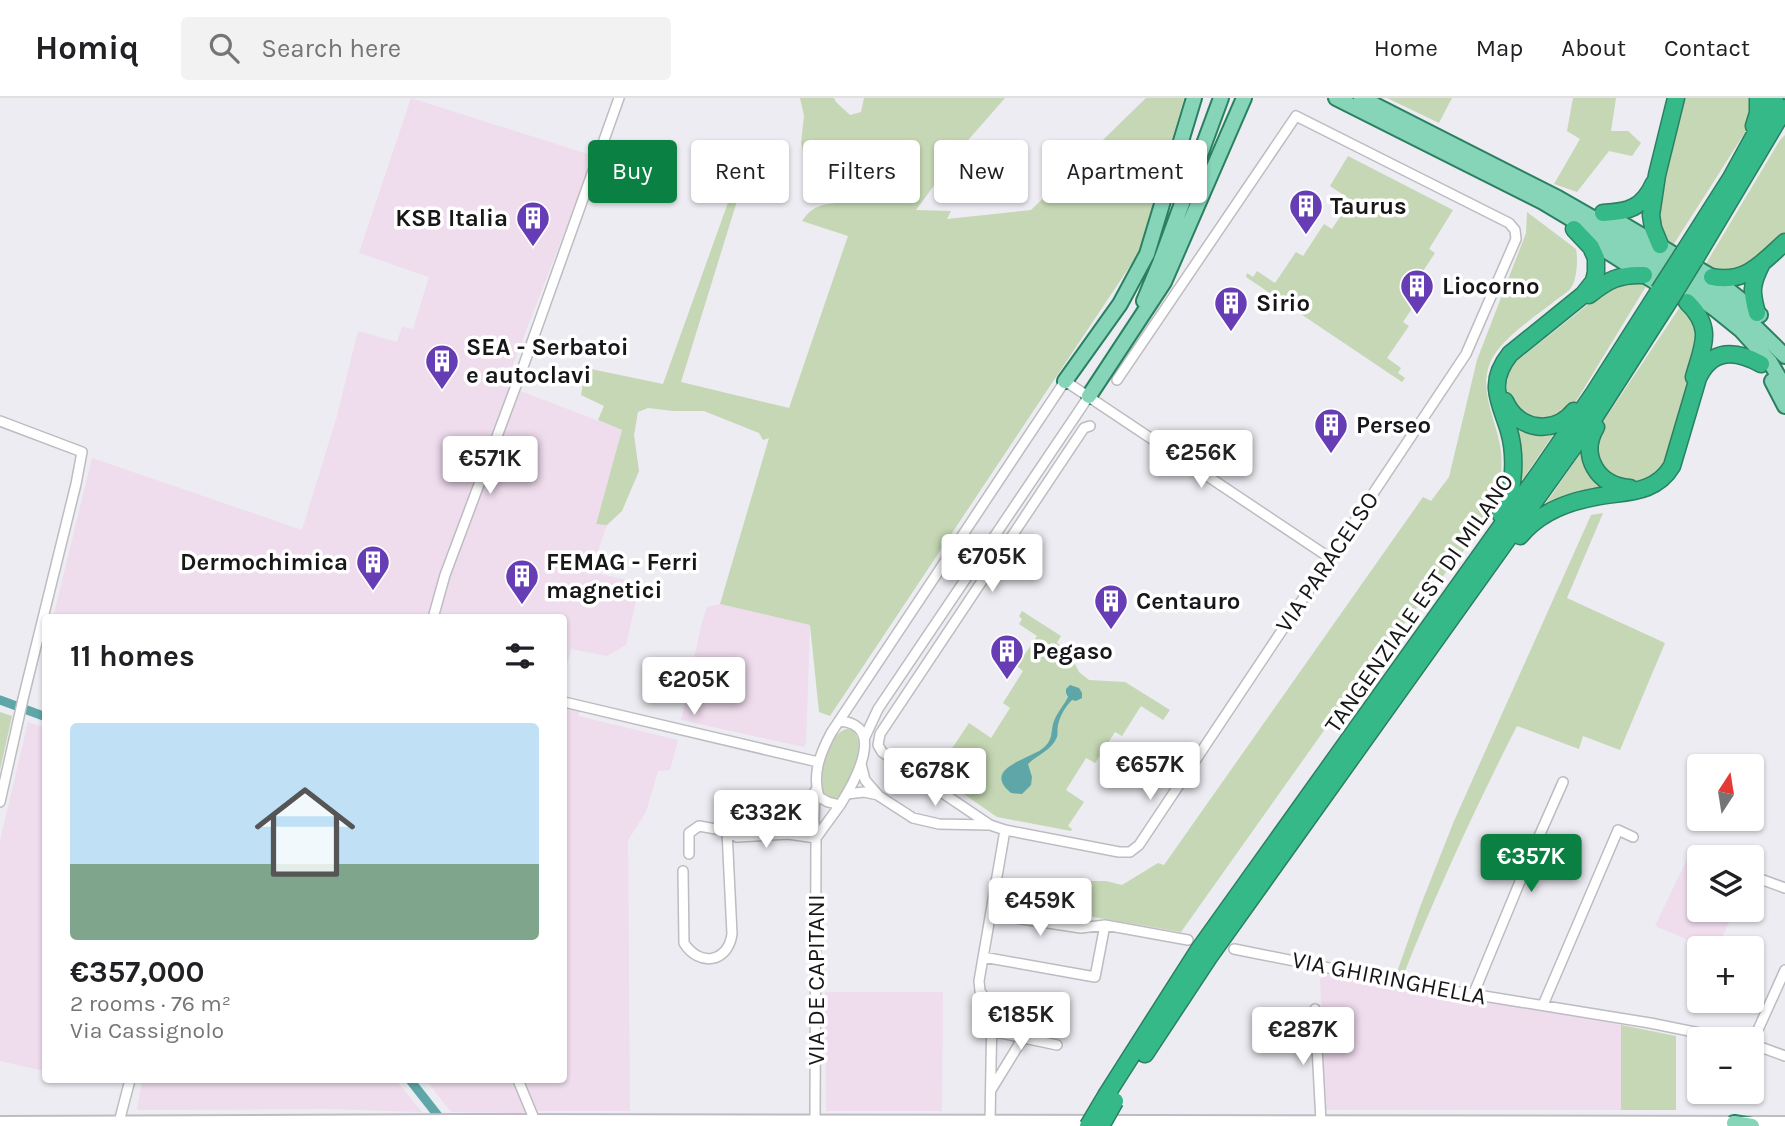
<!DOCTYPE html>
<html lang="en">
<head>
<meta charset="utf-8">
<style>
	body { margin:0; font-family:Karla,sans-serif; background:#f2f2f2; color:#202124; height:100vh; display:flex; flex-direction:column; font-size:26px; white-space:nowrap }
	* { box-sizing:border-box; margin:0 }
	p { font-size:23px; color:#757577 }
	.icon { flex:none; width:38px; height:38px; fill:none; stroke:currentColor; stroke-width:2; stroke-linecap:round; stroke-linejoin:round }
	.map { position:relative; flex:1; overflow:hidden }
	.panel { position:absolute; left:42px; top:516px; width:525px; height:469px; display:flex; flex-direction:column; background:#fff; border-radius:7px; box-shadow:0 2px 5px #0004 }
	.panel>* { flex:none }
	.hud { position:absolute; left:588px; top:42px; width:665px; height:63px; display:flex; gap:14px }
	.needle { width:46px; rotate:12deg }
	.controls { position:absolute; left:1687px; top:656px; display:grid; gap:14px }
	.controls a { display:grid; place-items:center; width:77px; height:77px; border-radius:7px; background:#fff; box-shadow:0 2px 5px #0004; font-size:35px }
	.price { position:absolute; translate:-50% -60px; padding:0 16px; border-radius:7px; background:#fff; color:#222; font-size:23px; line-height:46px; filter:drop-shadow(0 2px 4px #0008) }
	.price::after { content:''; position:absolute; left:50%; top:42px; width:21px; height:16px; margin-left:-10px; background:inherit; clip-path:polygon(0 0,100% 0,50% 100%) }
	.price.on { background:#0b8043; color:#fff }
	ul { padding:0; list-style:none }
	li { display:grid; align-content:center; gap:14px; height:371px; padding:0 28px }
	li+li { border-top:2px solid #e0e0e0 }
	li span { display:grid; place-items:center; height:217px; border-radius:7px; color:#555 }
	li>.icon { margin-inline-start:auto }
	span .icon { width:126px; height:126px; fill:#fffc; stroke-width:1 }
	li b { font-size:30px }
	h2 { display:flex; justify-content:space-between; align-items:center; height:84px; padding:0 28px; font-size:30px }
	.chip { padding:0 24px; border-radius:7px; background:#fff; box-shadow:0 2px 5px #0004; font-size:24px; line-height:63px }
	.chip.on { background:#0b8043; color:#fff }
	header { display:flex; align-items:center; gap:42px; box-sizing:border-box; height:98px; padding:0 35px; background:#fff; border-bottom:2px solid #e0e0e0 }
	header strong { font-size:33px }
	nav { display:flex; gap:38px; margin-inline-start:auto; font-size:24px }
	.search { width:490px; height:63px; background:#f2f2f2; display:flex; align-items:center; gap:18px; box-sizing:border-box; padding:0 24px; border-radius:7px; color:#757577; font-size:26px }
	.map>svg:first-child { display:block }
	.industrial { fill:#efdced }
	.green { fill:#c5d7b4 }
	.water { fill:#5ea6a7 }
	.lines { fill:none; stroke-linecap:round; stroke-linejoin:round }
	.canal { stroke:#5ea6a7; stroke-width:9 }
	.street-casing { stroke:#bcbcc1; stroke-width:12 }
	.secondary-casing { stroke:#bcbcc1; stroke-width:16 }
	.primary-casing { stroke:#2a8061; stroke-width:18 }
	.highway-casing { stroke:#2a8061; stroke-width:19 }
	.street { stroke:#fff; stroke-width:9 }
	.secondary { stroke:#fff; stroke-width:12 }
	.primary { stroke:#86d5b8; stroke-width:14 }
	.highway { stroke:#35b988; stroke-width:16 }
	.highway-bridge-casing { stroke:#2a8061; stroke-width:19; stroke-linecap:butt }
	.highway-bridge { stroke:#35b988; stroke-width:16 }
	.labels { text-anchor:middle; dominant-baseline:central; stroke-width:7; stroke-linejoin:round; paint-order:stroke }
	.poi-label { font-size:24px; font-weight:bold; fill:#171719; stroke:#fff; text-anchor:start }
	.street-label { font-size:24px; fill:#171719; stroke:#fff }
</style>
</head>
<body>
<header>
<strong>Homiq</strong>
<div class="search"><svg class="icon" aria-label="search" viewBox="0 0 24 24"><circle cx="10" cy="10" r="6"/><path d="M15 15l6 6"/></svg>Search here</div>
<nav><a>Home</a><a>Map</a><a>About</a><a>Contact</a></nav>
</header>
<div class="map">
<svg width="1785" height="1028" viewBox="0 0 1785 1028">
	<rect width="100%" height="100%" fill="#ececf2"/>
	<path class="industrial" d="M411 0 594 58 505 287 622 332 596 425 607 427 594 464 600 476 640 485 626 547 607 558 571 551 564 577V520H53L92 360 302 432 337 318 358 233 397 244 402 229 413 231 429 179 359 155Z
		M720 506 810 527 806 645 804 649 681 622 701 528 707 509Z
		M564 598 583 603 578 618 678 642 670 672 658 673 646 714 628 742 630 1013H538L520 1015 451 1014 426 982H564Z
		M28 624 45 630V973L0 963V743Z
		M1689 757 1699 761V812H1735L1717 850H1708L1655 828Z
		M1327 874 1621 927V1012H1326L1320 881Z
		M825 894H943L942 1013H826Z
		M142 982H396L422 1014 328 1011 137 1012Z"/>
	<path class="green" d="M800 0H834L836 4 850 17 861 14 864 0H1005L963 48 916 112 951 113 947 121 1031 112 1146 0H1184L1140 153 830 618 819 614 810 527 720 506 769 340 763 342 759 335 704 313H673L648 310 638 314 634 337 639 373 622 413 607 427 596 426 622 332 598 322 604 308 581 297 586 270 663 286 730 99 737 103 681 284 789 310 848 138 802 123C812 109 819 107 835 105L856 78 833 80 808 74 801 45 804 18Z
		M1387 0H1452L1439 25Z
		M1573 0H1616L1611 33H1628L1641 45 1632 58 1609 53 1577 94 1554 86 1580 41 1567 33Z
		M1683 0H1753L1751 25 1672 149 1664 141 1657 113Z
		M1785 37V135L1745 170 1732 177 1704 169 1780 42Z
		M1348 58 1453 112 1429 151 1435 155 1412 190 1421 197 1403 224 1409 228 1387 260 1401 270 1398 275 1405 280 1402 284 1246 179 1247 175 1253 179 1257 173 1275 185 1296 154 1303 158 1324 126 1332 131 1351 102 1330 88Z
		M1527 114 1576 151C1578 160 1577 180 1572 188 1569 194 1561 198 1556 202 1536 218 1499 242 1490 265 1478 294 1498 325 1501 354 1504 385 1494 410 1478 435L1369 569 1181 834 1087 818 1090 783H1106L1122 787 1158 765 1164 767 1423 399 1431 403 1449 379 1477 262 1526 135Z
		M1636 184 1648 185 1575 305 1565 317 1533 324 1507 300C1506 287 1507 277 1513 266L1605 193 1621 186Z
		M1680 209 1693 217 1697 225V252L1665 363C1645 392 1635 388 1605 376L1596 357 1597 333Z
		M1515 328 1555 334 1514 394Z
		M1582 353 1609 392 1545 410 1544 408Z
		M1603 415 1567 500 1665 545 1620 652 1583 638 1579 651 1517 628C1475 710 1437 793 1403 878L1396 877 1420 809 1454 723 1591 417Z
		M1022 513 1061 538 1057 545 1068 552 1079 574 1089 582 1125 584 1170 612 1163 622 1141 608 1122 638 1115 634 1095 665 1086 660 1066 692 1084 704 1068 728 1072 731 1071 733 997 719 935 676 969 625 991 640 1010 610 1003 605 1023 573 1017 568 1037 538 1019 526 1022 521 1019 518Z
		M0 614 12 618 0 672Z
		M847 631 853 632C854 633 858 641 858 642 862 657 847 697 833 703L822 697C816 680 827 635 847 631Z
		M1621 927 1676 938V1012H1621Z"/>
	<path class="water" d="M1070 587 1079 590 1082 595V600L1076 603 1072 602C1065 609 1060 618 1058 627 1057 631 1058 635 1057 639 1052 652 1037 657 1028 666L1032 679 1031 687 1022 696 1011 695C984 673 1021 663 1035 655 1040 653 1045 649 1048 645 1053 638 1051 630 1054 623 1057 615 1064 607 1068 599L1066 595V591Z"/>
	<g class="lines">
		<path class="canal" d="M0 602 46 619
			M410 982 443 1024"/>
		<g class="street-casing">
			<path id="street" d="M0 323 82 354 76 386 23 601 0 704
				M1090 328 1084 330 880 636 878 647 882 654 990 727 1005 732 1119 754H1130L1139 747 1466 256 1516 141 1515 132 1509 125 1296 18 1117 282
				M433 520 445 477 523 269 619 0
				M564 604 818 664
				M839 623C888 626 854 685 840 707L828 704 819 699C812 676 820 656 831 635L1065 283 1330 460
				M864 641 878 611 1089 298
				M861 666 865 682 879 698 913 720 939 726 988 727
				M815 693 814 723 816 740 815 1024
				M847 696 864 694 878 697
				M727 733 737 739 788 736 816 740
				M727 733 736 728 785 730 814 723
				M816 740 840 707
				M683 773 684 845C699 869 728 865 732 836L727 733 699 728 689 735V756
				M1752 778 1785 790
				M993 809 997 816 1002 818 1081 830 1105 827 1188 842
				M1234 851 1404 885 1650 925 1734 942
				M983 859 1095 879 1105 827
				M1473 897 1533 752 1563 684
				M1543 907 1618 732 1633 739
				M1315 911 1321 1024
				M991 933 1057 947
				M1752 945 1785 872
				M1752 946 1785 958
				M518 982 535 1023
				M991 992 1023 940
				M119 1024 130 982
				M990 1024 992 911 980 893 979 883 1005 732"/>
		</g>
		<g class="secondary-casing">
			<path id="secondary" d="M0 1025 456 1023 1785 1025"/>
		</g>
		<g class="primary-casing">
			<path id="primary" d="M1336 0 1543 104 1655 171 1715 211 1741 232 1770 264 1785 290
				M1361 0 1558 100 1626 139 1740 214 1785 258
				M1614 121 1712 179 1760 217
				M1597 147 1671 194
				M1144 203 1160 165 1221 0
				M1065 283 1120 206 1147 156 1194 0
				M1772 283 1785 308
				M1089 298 1164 184 1244 0
				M1734 1025 1752 1028"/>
		</g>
		<g class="highway-casing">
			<path id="highway" d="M1754 28 1758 15V0
				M1603 115C1628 114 1643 110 1654 85
				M1660 147 1653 130 1651 117 1657 77 1676 0
				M1684 154 1731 80 1775 0
				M1695 161 1785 10
				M1712 179C1745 186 1762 165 1785 144
				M1589 197C1608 182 1619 176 1644 177
				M1687 204C1714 230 1703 247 1694 279
				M1757 215C1751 194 1751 187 1761 167
				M1505 303C1517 332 1554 338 1574 313
				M1596 329C1579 357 1598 389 1630 390
				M1501 417C1515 396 1516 357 1509 333 1505 319 1498 305 1497 291 1496 278 1502 266 1510 256L1583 197 1594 183 1596 174V160L1591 149 1574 131
				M1520 438C1538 416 1567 404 1595 399 1624 393 1655 397 1672 368L1698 280C1712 250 1736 252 1761 266
				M1145 956 1209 859 1594 320 1671 200
				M1107 996 1198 853 1540 374 1594 295 1659 193"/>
		</g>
		<use href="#street" class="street"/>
		<use href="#secondary" class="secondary"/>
		<use href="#primary" class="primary"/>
		<use href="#highway" class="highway"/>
		<g class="highway-bridge-casing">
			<path id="highway-bridge" d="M1659 193 1684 154
				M1671 200 1695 161
				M1088 1028 1107 996
				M1101 1028 1115 1003"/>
		</g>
		<use href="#highway-bridge" class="highway-bridge"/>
	</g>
	<defs>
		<g id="building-pin" transform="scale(1.75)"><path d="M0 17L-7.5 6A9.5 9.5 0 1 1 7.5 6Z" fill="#663db5" stroke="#fff"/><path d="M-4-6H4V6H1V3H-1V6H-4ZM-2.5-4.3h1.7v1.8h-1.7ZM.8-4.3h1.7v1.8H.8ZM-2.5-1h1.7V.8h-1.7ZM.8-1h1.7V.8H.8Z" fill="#fff"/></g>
	</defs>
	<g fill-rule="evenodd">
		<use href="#building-pin" x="1306" y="108"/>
		<use href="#building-pin" x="533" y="120"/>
		<use href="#building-pin" x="1417" y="188"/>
		<use href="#building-pin" x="1231" y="205"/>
		<use href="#building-pin" x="442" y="263"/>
		<use href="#building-pin" x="1331" y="327"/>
		<use href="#building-pin" x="373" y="464"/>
		<use href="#building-pin" x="522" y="478"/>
		<use href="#building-pin" x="1111" y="503"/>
		<use href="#building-pin" x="1007" y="553"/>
	</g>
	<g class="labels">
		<g class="poi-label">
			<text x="1330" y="108">Taurus</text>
			<text x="508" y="120" text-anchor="end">KSB Italia</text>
			<text x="1442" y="188">Liocorno</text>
			<text x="1256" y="205">Sirio</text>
			<text x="466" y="249">SEA - Serbatoi<tspan x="466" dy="28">e autoclavi</tspan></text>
			<text x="1356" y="327">Perseo</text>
			<text x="348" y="464" text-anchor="end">Dermochimica</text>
			<text x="546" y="464">FEMAG - Ferri<tspan x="546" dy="28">magnetici</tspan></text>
			<text x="1136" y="503">Centauro</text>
			<text x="1032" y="553">Pegaso</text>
		</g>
		<g class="street-label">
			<text transform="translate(1327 464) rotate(-56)">VIA PARACELSO</text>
			<text transform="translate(1419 505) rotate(-55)">TANGENZIALE EST DI MILANO</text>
			<text transform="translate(1389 880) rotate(11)">VIA GHIRINGHELLA</text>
			<text transform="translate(816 882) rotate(-90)">VIA DE CAPITANI</text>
		</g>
	</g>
</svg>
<div class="controls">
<a><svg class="needle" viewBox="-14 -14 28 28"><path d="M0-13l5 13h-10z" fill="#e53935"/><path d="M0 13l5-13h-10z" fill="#757577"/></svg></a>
<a><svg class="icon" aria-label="layers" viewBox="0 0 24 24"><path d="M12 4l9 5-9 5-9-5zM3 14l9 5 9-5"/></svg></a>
<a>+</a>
<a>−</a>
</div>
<b class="price" style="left:1201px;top:392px">€256K</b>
<b class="price" style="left:490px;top:398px">€571K</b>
<b class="price" style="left:992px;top:496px">€705K</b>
<b class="price" style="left:694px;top:619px">€205K</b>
<b class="price" style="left:1150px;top:704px">€657K</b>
<b class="price" style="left:935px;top:710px">€678K</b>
<b class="price" style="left:766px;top:752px">€332K</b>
<b class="price on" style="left:1531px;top:796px">€357K</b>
<b class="price" style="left:1040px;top:840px">€459K</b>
<b class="price" style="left:1021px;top:954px">€185K</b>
<b class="price" style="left:1303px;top:969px">€287K</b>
<div class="hud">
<a class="chip on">Buy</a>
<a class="chip">Rent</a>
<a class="chip">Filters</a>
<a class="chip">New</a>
<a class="chip">Apartment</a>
</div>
<section class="panel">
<h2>11 homes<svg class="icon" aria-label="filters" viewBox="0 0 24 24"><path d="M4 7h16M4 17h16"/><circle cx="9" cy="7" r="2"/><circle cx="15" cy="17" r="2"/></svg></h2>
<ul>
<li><span style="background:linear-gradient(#bfe0f5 65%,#7fa58c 0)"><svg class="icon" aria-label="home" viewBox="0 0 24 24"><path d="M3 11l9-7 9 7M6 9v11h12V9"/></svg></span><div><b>€357,000</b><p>2 rooms · 76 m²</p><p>Via Cassignolo</p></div></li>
</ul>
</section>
</div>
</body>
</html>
